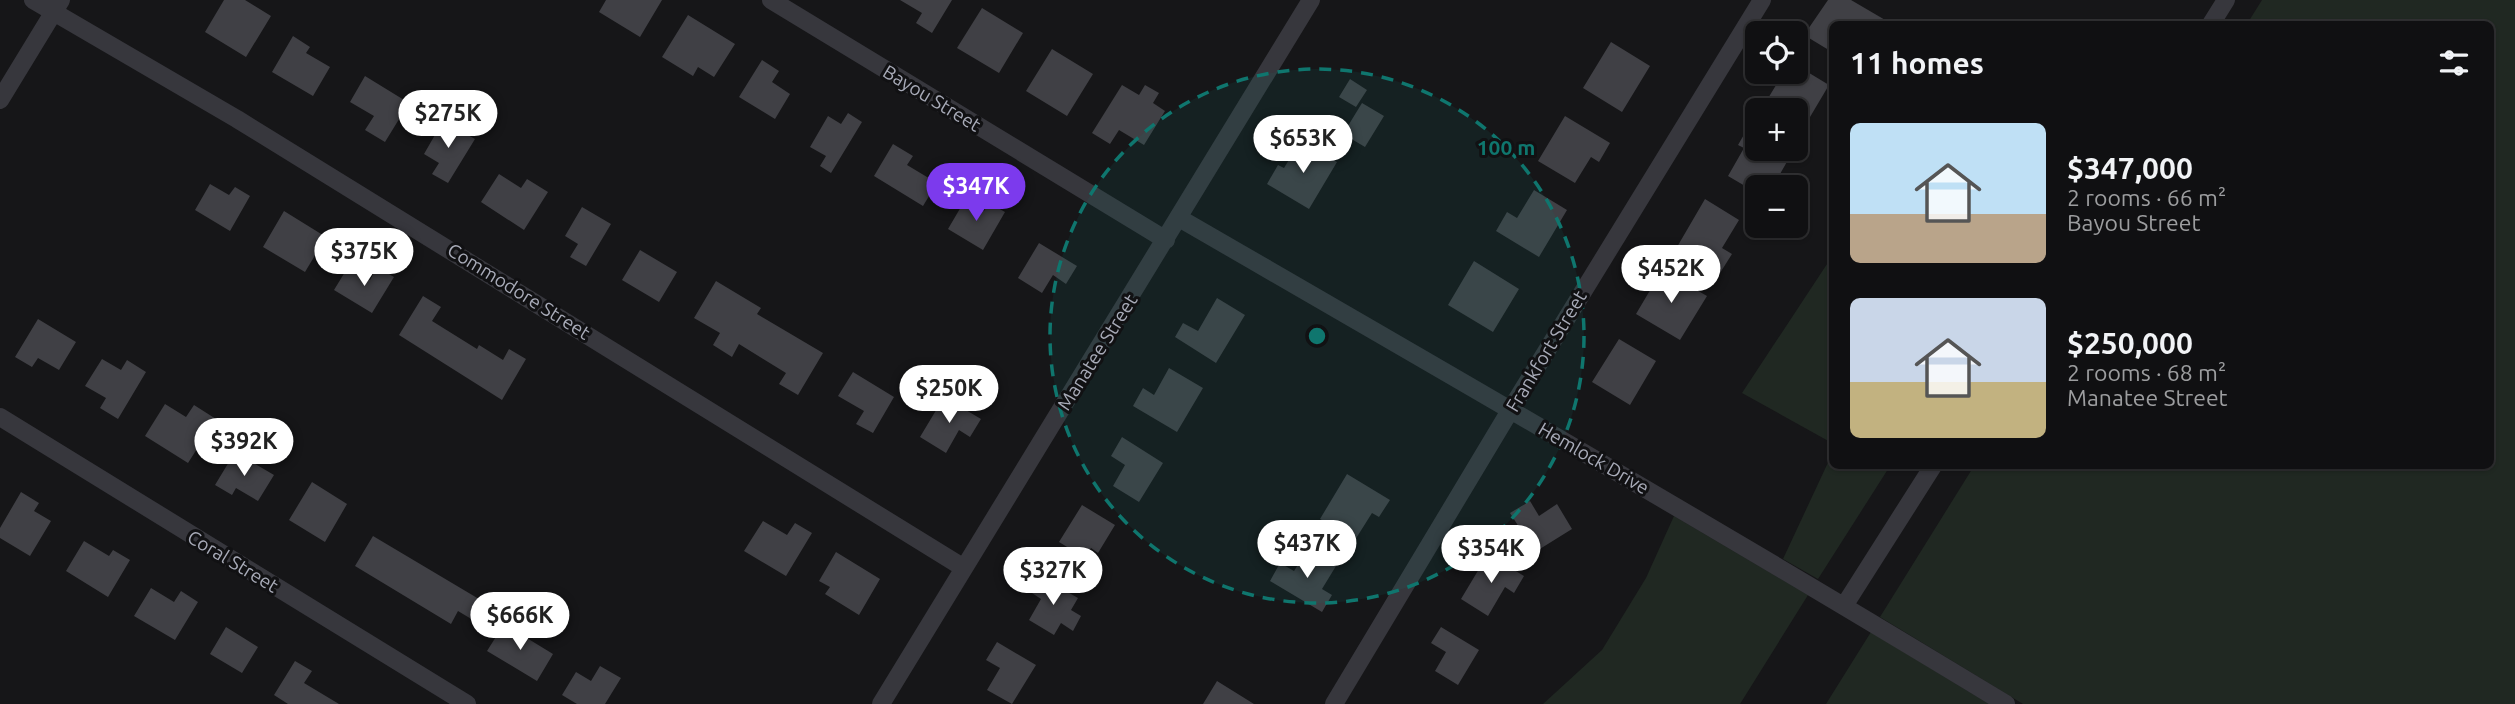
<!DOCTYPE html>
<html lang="en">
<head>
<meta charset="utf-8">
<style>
	body { margin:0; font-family:Ubuntu,sans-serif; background:#19191b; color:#f1f3f6; height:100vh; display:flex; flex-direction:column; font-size:26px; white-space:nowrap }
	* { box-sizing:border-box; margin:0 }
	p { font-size:23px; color:#9c9d9f }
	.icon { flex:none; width:38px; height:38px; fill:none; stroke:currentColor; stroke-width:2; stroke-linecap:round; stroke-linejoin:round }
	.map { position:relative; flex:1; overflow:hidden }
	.details { position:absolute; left:1829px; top:21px; width:665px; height:448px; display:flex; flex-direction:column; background:#101012; border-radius:10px; box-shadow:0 2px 5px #0004,0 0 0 2px #303032 }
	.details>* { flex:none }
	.fabs { position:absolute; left:1745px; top:21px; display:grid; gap:14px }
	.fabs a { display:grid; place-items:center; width:63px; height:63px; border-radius:10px; background:#101012; box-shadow:0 2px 5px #0004,0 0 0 2px #303032; font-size:35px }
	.price { position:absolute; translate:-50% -60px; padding:0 16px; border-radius:24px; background:#fff; color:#222; font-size:23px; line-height:46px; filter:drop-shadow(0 2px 4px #0008) }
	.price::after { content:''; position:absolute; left:50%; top:42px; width:21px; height:16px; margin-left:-10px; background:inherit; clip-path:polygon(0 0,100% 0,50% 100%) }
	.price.current { background:#7c3aed; color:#fff }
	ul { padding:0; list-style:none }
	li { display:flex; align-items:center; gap:21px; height:175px; padding:0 21px }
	li span { display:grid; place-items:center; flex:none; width:196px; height:140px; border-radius:10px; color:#555 }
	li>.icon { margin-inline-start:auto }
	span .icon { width:84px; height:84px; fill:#fffc; stroke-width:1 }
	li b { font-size:30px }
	h2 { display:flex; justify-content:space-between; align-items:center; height:84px; padding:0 21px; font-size:30px }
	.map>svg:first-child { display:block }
	.green { fill:#202822 }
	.building { fill:#404045 }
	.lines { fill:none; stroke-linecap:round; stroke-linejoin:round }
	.minor { stroke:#37373d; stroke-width:18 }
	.ring { fill:none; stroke:#0f766e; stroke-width:3.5; stroke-dasharray:12 9 }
	.labels { text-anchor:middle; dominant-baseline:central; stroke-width:6; stroke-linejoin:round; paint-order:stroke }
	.street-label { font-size:19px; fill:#a8abb8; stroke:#111113 }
	.centre { fill:#0f766e; stroke:#111113; stroke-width:3.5 }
	.ring-label { font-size:21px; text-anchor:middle; font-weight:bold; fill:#0f766e; stroke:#111113; stroke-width:6; stroke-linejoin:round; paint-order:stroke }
</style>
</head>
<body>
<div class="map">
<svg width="2515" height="704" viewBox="0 0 2515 704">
	<rect width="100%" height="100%" fill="#161618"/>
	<path class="green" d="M2262 0H2515V704H2023L1880 617 1974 466H2490V24H2247Z
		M1829 261 1832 263V443L1742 393Z
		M1832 454V466H1890L1818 579 1783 559Z
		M1674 516 1808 595 1740 704H1543L1602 650 1646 578Z
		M1871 632 1989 704H1826Z"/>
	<path class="building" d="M224 0H245L271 16 246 57 205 32Z
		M606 0H662L640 37 599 12Z
		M900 0H952L932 33 916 23 922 13Z
		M1828 0H1851L1892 24H1832V52L1804 35Z
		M982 8 1023 33 999 73 957 48Z
		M688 15 735 44 714 77 698 67 693 76 662 57Z
		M293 36 310 47 306 53 330 67 313 96 272 72Z
		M1611 42 1650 66 1622 112 1583 88Z
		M1052 49 1093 74 1067 116 1026 91Z
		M762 60 779 71 772 82 790 94 775 119 739 97Z
		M1796 65 1829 85 1810 117 1798 110H1773L1764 105 1784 72H1796Z
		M365 76 409 103 385 142 365 130 374 116 350 102Z
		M1350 79 1367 90 1356 107 1339 97Z
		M1122 85 1139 95 1145 85 1159 93 1153 103 1165 111 1144 145 1119 130 1110 144 1092 133Z
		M1362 103 1384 116 1365 147 1343 134Z
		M1757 112V149H1784L1792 153 1780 174 1783 176 1776 187H1757V193L1728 176 1744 148 1738 145Z
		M848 113 862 122 831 173 820 166 826 156 810 147 828 116 841 124Z
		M1565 116 1610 143 1599 162 1591 157 1575 183 1538 161Z
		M443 121 475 139 448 183 432 174 439 163 424 154Z
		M1301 140 1337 162 1309 209 1267 184 1278 165 1284 168Z
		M893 144 913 156 907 165 937 183 923 206 874 176Z
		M499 174 521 188 527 179 548 192 524 230 481 202Z
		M210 184 229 195 235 187 250 196 230 231 195 210Z
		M1534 190 1567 210 1539 257 1496 231 1507 212 1517 218Z
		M1705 199 1739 220 1722 248 1732 254 1720 273 1677 247Z
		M965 200 984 211 989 203 1005 212 983 250 948 229Z
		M582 207 611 224 586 266 570 257 578 244 565 236Z
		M284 211 326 237 305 272 263 247Z
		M1039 243 1077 266 1066 284 1053 275 1042 293 1018 278Z
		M640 250 677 272 659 302 622 280Z
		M1474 261 1519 289 1493 332 1448 305Z
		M348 267 370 280 377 267 394 277 372 313 334 290Z
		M1662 270 1707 296 1680 340 1636 314Z
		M716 281 761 308 757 314 823 353 798 395 779 384 786 373 739 344 732 357 713 345 720 333 694 318Z
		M423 296 441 307 432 321 477 349 479 345 503 360 509 349 526 359 502 400 399 335Z
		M1217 298 1245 315 1216 363 1175 337 1183 323 1198 331Z
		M38 319 76 342 59 370 38 358 32 367 15 357Z
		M1619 339 1656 361 1630 405 1592 382Z
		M102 359 121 370 127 360 146 372 118 419 100 408 106 398 85 386Z
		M1169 368 1203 388 1177 432 1133 406 1143 388 1154 395Z
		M853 372 894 397 873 433 856 424 864 411 838 396Z
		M944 397 981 419 970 437 959 430 946 453 920 437Z
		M165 404 186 417 194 405 216 419 188 463 145 436Z
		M1122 437 1163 463 1139 502 1113 486 1125 465 1111 456Z
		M235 452 274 475 258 501 236 488 232 495 215 485Z
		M1347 474 1390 500 1379 517 1372 513 1355 540 1320 519Z
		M312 482 347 504 325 542 289 520Z
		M21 492 39 503 34 511 51 521 30 556 0 538V528Z
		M1530 501 1539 516 1557 504 1572 529 1535 552 1510 513Z
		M1082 505 1115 525 1098 553 1091 548 1085 558 1059 542Z
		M763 521 787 535 795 523 812 533 786 576 744 551Z
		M373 536 484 602 473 620 458 611 451 624 355 566Z
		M84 541 109 556 113 550 130 560 108 597 66 571Z
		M1308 549 1336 566 1322 589 1332 595 1322 612 1270 581 1280 563 1294 571Z
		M836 552 880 579 859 615 825 594 830 587 819 581Z
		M1488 554 1524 576 1514 593 1505 587 1488 616 1461 599Z
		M1038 575 1078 598 1071 610 1081 616 1073 631 1061 623 1054 635 1029 620 1041 599 1029 591Z
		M151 588 174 602 181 591 198 602 175 640 134 616Z
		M504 624 553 654 537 681 487 651Z
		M226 627 258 647 242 673 210 654Z
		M1441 627 1479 650 1458 685 1435 671 1446 652 1431 643Z
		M997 642 1036 665 1012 704 987 690 1000 668 986 660Z
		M295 661 312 671 304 683 339 704H288L274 695Z
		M600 666 621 678 605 704H577L562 695 576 672 591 681Z
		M1217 681 1254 704H1203Z"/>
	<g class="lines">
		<path class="minor" d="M33 0 237 119 964 568
			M771 0 1166 240
			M2211 24 2226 0
			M0 100 61 0
			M1179 218C1456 378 1733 538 2006 704
			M0 417 467 704
			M1844 606 1933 466
			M881 704 1311 0
			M1334 704 1511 409 1762 0"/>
	</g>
	<circle cx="1317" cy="336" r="267" fill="#0f766e" fill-opacity=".12"/>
	<circle class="ring" cx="1317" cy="336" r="267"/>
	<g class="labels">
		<g class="street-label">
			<text transform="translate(932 98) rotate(31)">Bayou Street</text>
			<text transform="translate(519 291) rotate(32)">Commodore Street</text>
			<text transform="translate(1546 351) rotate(-59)">Frankfort Street</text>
			<text transform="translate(1097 352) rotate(-58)">Manatee Street</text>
			<text transform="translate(1594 458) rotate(30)">Hemlock Drive</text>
			<text transform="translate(233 561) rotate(31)">Coral Street</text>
		</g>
	</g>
	<circle cx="1317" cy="336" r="10" class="centre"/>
	<g class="ring-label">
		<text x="1506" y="155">100 m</text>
	</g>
</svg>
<div class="fabs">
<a><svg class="icon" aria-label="locate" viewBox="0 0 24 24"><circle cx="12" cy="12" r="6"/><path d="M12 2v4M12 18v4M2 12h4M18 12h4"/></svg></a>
<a>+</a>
<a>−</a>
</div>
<b class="price" style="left:448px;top:150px">$275K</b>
<b class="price" style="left:1303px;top:175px">$653K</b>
<b class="price current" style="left:976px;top:223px">$347K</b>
<b class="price" style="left:364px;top:288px">$375K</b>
<b class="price" style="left:1671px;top:305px">$452K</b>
<b class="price" style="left:949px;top:425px">$250K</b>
<b class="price" style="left:244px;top:478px">$392K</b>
<b class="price" style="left:1307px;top:580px">$437K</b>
<b class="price" style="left:1491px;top:585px">$354K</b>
<b class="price" style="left:1053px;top:607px">$327K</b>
<b class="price" style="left:520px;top:652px">$666K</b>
<section class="details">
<h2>11 homes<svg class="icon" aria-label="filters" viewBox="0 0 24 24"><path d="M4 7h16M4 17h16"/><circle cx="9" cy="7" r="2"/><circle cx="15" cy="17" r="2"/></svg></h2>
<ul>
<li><span style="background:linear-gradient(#bfe0f5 65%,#b9a48a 0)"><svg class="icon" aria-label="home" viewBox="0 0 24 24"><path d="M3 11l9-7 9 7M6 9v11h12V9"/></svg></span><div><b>$347,000</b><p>2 rooms · 66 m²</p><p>Bayou Street</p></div></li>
<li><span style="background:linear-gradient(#c9d6e8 60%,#c2b280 0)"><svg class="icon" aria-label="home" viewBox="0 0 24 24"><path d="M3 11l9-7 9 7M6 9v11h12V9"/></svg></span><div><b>$250,000</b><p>2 rooms · 68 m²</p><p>Manatee Street</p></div></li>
</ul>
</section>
</div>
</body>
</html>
